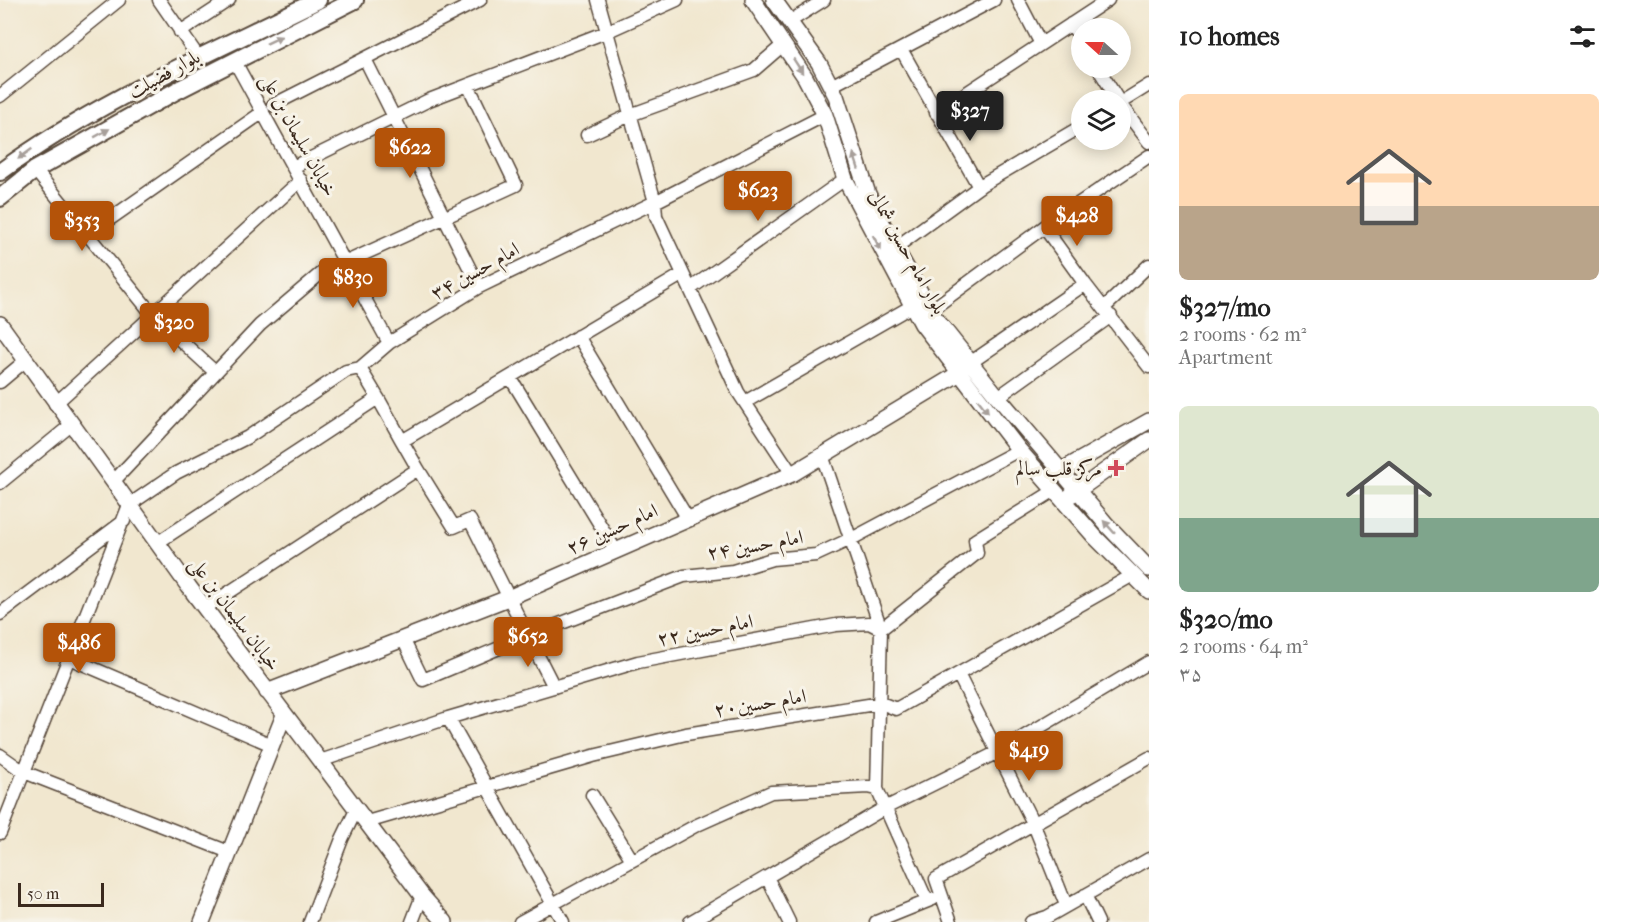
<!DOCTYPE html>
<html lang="en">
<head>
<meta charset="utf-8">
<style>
	body { margin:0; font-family:"IM FELL French Canon",Amiri,serif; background:#f2f2f2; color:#222; height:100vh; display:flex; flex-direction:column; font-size:22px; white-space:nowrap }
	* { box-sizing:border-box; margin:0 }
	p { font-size:20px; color:#767676 }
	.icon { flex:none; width:33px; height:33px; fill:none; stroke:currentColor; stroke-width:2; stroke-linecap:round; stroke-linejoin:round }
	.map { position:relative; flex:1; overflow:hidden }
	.details { display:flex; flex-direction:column; background:#fff; width:480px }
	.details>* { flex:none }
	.needle { width:39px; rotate:291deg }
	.fabs { position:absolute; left:1071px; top:18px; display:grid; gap:12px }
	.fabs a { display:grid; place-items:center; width:60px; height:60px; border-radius:50%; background:#fff; box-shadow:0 3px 15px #0003; font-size:30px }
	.scale { position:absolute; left:18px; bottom:15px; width:86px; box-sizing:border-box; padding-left:6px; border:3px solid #3b2a1e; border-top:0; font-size:16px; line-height:21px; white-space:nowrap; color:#3b2a1e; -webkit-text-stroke:4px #f7f3e8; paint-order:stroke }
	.price { position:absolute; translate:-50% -51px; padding:0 14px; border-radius:6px; background:#b45309; color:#fff; font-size:20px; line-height:39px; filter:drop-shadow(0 2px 3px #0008) }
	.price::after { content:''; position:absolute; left:50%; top:36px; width:18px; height:14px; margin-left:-9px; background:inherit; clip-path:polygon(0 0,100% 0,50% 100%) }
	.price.active { background:#222; color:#fff }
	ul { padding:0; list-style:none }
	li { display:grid; align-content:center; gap:12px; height:318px; padding:0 30px }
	li span { display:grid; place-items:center; height:186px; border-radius:9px; color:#555 }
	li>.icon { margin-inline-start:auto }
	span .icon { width:108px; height:108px; fill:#fffc; stroke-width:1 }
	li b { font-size:26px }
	h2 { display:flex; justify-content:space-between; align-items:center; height:72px; padding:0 30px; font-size:26px }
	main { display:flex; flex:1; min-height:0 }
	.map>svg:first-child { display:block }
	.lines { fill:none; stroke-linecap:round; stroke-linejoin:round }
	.minor-casing { stroke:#564639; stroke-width:15 }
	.tertiary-casing { stroke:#564639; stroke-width:18 }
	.secondary-casing { stroke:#564639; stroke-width:20 }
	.minor { stroke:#fff; stroke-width:12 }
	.tertiary { stroke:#fff; stroke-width:15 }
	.secondary { stroke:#fff; stroke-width:16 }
	.oneway { fill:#a79f9a }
	.poi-dot { fill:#d1495b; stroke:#f7f3e8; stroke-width:2 }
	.labels { text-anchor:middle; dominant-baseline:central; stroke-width:6; stroke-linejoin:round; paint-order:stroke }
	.street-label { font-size:20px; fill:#3b2a1e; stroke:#f7f3e8 }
	.poi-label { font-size:20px; fill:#3b2a1e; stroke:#f7f3e8; text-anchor:end }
</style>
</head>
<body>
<main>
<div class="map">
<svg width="1149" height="922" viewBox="0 0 1149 922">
	<rect width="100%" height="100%" fill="#f7f3e8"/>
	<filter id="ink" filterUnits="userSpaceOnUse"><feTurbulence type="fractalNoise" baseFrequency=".0167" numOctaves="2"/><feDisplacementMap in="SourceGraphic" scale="12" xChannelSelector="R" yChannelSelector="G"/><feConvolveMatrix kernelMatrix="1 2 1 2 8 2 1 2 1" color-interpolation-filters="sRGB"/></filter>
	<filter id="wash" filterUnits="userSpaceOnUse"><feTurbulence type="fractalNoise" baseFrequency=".008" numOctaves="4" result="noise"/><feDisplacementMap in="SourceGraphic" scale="24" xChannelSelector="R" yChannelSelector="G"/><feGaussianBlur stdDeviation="1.35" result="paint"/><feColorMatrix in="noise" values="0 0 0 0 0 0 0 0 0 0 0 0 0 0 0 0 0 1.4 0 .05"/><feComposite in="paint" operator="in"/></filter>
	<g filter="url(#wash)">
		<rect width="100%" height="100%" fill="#f1e7cf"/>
	</g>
	<g filter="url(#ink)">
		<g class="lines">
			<g class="minor-casing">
				<path id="minor" d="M159 0 199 58
					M598 0 655 202 656 216 738 392 792 474
					M1018 0 1041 44
					M789 22 824 0
					M1071 24 1082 40
					M180 32 229 0
					M901 49 979 187
					M365 59 479 287
					M234 60 389 343
					M1098 68 1118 100
					M831 86 994 0
					M0 96 119 0
					M1120 103 1149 85
					M1120 104 1149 142
					M273 105 480 0
					M936 113 1108 0
					M587 135 630 115 754 70 784 44
					M293 167 429 100 606 32 677 0
					M35 170 153 315 215 372
					M1044 227 1085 284
					M87 235 263 112
					M895 248 983 184 1082 126
					M690 289 845 179
					M1105 307 1149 265
					M931 310 1044 227 1149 156
					M578 336 688 519
					M970 363 1085 284 1149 367
					M360 368 378 398
					M510 377 616 551
					M0 382 25 361
					M998 397 1111 316
					M745 402 912 306
					M55 404 301 180
					M822 455 881 629 877 789
					M418 469 454 527 470 520 528 636 684 576 733 571 772 559 816 555 857 536 1019 450
					M113 482 260 325 320 274 516 185 468 85
					M0 483 71 425
					M157 543 378 398 402 441
					M205 608 418 469 402 441 683 274
					M0 614 124 521
					M403 639 423 680 528 636 554 687
					M69 658 272 745
					M958 674 1034 825 1066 905
					M448 718 563 922
					M0 755 24 772 229 852
					M320 761 448 718 638 662 836 625 869 623 881 629 977 553 975 540 1055 490
					M592 795 632 860
					M367 822 593 756 686 734 881 703 896 709 1133 575
					M0 833 129 505 176 473 248 437 346 371 360 368 389 343 479 287 655 202 825 115
					M767 877 789 922
					M1085 895 1098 922
					M310 922 342 839 357 808
					M412 922 422 896
					M520 922 695 826 771 792 868 787 877 789 927 901
					M690 922 883 809 998 752 1149 662
					M876 922 933 899
					M951 922 936 879 1149 758
					M1031 922 1047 917 1149 859"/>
			</g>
			<g class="tertiary-casing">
				<path id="tertiary" d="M753 0 805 77 825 115 845 179 922 324 1019 450 1095 537 1149 591
					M774 0 819 63 836 96 868 194 890 239 935 318 998 397 1107 525 1149 569
					M0 324 189 587 422 896 445 922
					M1055 474 1149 421
					M1071 495 1149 440
					M267 692 508 598 792 474 958 374
					M202 922 284 715"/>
			</g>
			<g class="secondary-casing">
				<path id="secondary" d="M0 172C97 101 211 53 318 0
					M0 198 35 170 176 91 355 0"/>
			</g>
			<use href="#minor" class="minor"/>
			<use href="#tertiary" class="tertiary"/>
			<use href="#secondary" class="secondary"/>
		</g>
		<defs><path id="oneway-solid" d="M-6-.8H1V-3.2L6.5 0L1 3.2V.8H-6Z" transform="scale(1.5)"/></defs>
		<g class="oneway">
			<use href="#oneway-solid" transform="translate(274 40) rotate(-26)"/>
			<use href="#oneway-solid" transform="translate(798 66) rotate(57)"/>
			<use href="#oneway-solid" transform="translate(102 133) rotate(-29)"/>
			<use href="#oneway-solid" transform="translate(25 154) rotate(144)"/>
			<use href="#oneway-solid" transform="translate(856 161) rotate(-108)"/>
			<use href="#oneway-solid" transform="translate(877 243) rotate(62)"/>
			<use href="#oneway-solid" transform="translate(983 406) rotate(52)"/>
			<use href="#oneway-solid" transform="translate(1109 527) rotate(-132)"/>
		</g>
	</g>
	<path class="poi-dot" d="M1113 459h6v6h6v6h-6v6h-6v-6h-6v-6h6z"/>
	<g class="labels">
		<g class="street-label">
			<text transform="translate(164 74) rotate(-29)">بلوار فضیلت</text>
			<text transform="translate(299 135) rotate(61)">خیابان سلیمان بن علی</text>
			<text transform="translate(908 252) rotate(61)">بلوار امام حسین شمالی</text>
			<text transform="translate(475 271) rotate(-29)">امام حسین ۳۴</text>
			<text transform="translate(612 529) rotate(-24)">امام حسین ۲۶</text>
			<text transform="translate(755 545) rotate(-10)">امام حسین ۲۴</text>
			<text transform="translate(235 614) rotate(53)">خیابان سلیمان بن علی</text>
			<text transform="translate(705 630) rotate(-11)">امام حسین ۲۲</text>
			<text transform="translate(760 703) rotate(-9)">امام حسین۲۰</text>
		</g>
		<g class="poi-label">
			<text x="1102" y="468">مرکز قلب سالم</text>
		</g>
	</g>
</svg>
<div class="fabs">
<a><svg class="needle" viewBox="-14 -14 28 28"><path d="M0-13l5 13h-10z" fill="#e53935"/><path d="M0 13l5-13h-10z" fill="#767676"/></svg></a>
<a><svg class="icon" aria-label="layers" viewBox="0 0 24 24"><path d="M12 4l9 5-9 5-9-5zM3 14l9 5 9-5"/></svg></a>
</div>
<div class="scale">50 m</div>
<b class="price active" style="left:970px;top:142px">$327</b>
<b class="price" style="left:410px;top:179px">$622</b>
<b class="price" style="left:758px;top:222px">$623</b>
<b class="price" style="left:1077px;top:247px">$428</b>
<b class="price" style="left:82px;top:252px">$353</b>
<b class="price" style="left:353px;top:309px">$830</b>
<b class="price" style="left:174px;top:354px">$320</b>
<b class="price" style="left:528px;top:668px">$652</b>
<b class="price" style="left:79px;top:674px">$486</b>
<b class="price" style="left:1029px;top:782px">$419</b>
</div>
<section class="details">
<h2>10 homes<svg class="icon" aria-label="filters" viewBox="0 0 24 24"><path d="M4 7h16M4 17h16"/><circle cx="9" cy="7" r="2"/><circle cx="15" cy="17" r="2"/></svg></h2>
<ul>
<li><span style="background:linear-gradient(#ffd9b3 60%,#b9a48a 0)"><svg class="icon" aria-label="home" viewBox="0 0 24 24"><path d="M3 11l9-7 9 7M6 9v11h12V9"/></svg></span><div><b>$327/mo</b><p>2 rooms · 62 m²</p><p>Apartment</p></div></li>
<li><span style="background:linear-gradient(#dfe7d0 60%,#7fa58c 0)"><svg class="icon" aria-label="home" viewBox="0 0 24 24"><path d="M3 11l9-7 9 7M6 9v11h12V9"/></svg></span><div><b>$320/mo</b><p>2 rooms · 64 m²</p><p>۳۵</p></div></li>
</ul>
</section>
</main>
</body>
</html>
